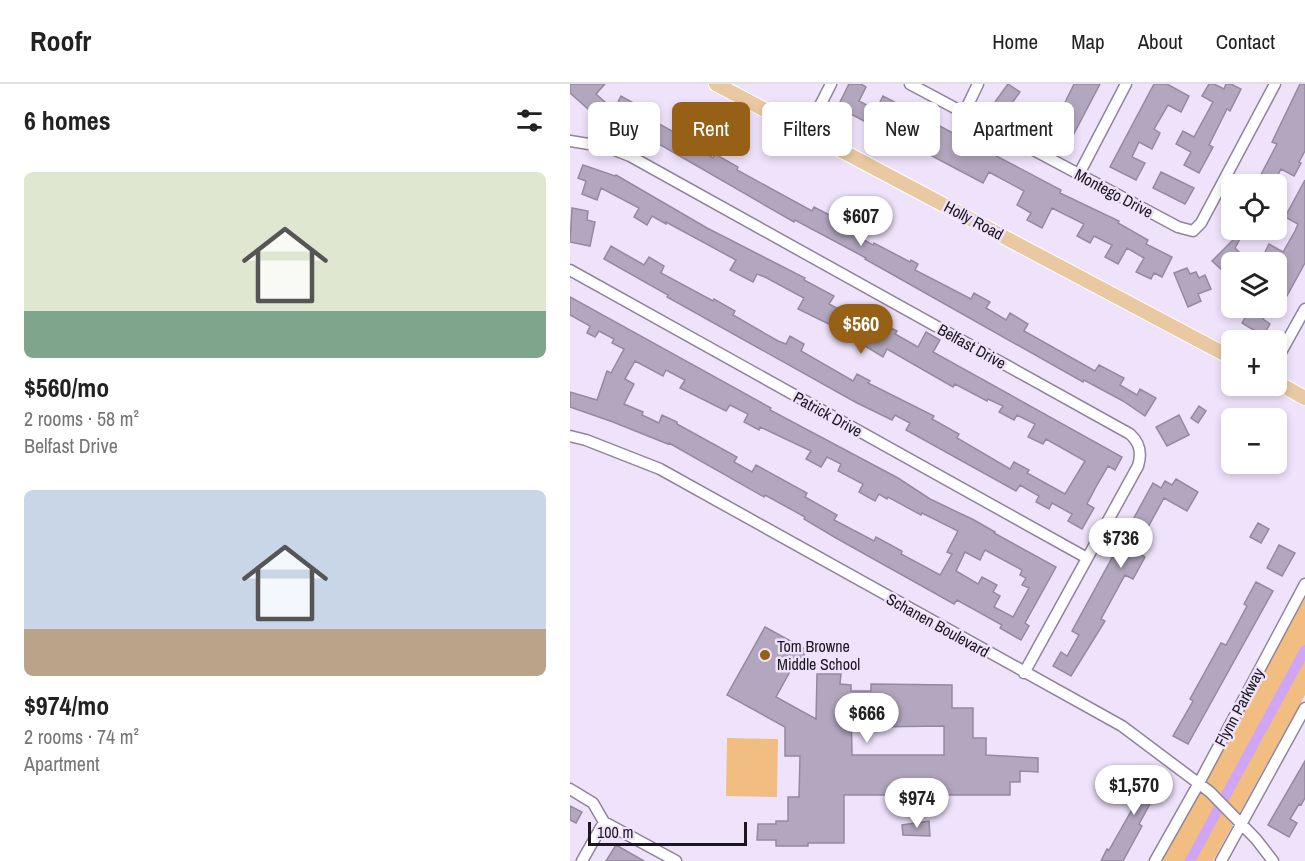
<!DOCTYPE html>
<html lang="en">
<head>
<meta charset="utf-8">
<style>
	body { margin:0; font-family:"Archivo Narrow",sans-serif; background:#f6f6f6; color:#222; height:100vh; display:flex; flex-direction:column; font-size:22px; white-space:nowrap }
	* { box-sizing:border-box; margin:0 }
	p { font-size:20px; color:#767676 }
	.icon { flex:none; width:33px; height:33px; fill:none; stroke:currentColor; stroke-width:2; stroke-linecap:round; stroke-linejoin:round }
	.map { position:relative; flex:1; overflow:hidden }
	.side { display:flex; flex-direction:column; background:#fff; width:570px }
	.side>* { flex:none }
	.banner { position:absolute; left:18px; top:18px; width:570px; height:54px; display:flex; gap:12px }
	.fabs { position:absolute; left:651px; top:90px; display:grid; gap:12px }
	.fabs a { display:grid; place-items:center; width:66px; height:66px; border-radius:9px; background:#fff; box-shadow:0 3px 9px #0003; font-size:30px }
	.scale { position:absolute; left:18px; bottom:15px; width:159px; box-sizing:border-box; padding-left:6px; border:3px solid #1b1720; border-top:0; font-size:16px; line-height:21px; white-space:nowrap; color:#1b1720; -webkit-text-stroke:4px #efe3fc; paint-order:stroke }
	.price { position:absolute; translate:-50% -51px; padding:0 14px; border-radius:21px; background:#fff; color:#222; font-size:20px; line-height:39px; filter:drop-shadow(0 2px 3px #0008) }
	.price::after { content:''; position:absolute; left:50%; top:36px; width:18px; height:14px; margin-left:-9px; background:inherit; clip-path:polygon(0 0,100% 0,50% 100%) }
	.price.active { background:#966117; color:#fff }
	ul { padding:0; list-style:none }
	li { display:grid; align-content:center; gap:12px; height:318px; padding:0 24px }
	li span { display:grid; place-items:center; height:186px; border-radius:9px; color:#555 }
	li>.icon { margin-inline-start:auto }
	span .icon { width:108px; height:108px; fill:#fffc; stroke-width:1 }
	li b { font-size:26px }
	h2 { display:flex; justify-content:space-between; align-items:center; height:72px; padding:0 24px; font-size:26px }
	.tag { padding:0 21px; border-radius:9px; background:#fff; box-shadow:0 3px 9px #0003; font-size:21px; line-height:54px }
	.tag.active { background:#966117; color:#fff }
	header { display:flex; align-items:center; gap:36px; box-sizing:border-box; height:84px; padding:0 30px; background:#fff; border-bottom:2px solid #e0e0e0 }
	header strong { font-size:28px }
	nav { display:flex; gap:33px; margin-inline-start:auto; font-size:21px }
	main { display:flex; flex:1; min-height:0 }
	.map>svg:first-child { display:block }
	.green { fill:#f2bd81 }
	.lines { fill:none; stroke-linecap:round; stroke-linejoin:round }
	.canal { stroke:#cea6f5; stroke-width:10 }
	.building { fill:#b3a7bf; stroke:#9489a1; stroke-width:1.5; fill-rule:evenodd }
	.minor-casing { stroke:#8f849b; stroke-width:13 }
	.major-casing { stroke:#fff; stroke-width:16 }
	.minor { stroke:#fff; stroke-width:10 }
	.major { stroke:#eac9a2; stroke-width:14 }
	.poi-dot { fill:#966117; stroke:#efe3fc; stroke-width:2 }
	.labels { text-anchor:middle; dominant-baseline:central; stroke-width:5; stroke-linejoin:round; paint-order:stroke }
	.street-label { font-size:16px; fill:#1b1720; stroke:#efe3fc }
	.poi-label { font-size:16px; fill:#1b1720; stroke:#efe3fc; text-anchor:start }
</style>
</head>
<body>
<header>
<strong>Roofr</strong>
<nav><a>Home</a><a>Map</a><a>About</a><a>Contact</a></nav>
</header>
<main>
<section class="side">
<h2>6 homes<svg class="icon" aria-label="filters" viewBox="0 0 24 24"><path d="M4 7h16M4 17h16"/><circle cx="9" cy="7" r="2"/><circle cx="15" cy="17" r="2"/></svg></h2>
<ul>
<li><span style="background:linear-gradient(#dfe7d0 75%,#7fa58c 0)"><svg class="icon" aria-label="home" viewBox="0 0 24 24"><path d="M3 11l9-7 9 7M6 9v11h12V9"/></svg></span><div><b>$560/mo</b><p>2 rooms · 58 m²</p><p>Belfast Drive</p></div></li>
<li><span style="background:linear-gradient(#c9d6e8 75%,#b9a48a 0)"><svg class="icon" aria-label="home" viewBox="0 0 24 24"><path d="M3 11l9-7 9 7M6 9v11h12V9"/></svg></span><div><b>$974/mo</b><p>2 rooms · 74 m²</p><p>Apartment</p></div></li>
</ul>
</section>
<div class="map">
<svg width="735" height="777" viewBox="0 0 735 777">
	<rect width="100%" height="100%" fill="#efe3fc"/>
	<path class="green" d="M735 511V611L643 777H587Z
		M157 654 208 655 207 713 156 712Z"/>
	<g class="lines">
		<path class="canal" d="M620 777 735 566"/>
	</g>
	<path class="building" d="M0 0H35L26 10 44 26 51 12 67 21 63 28 80 38 82 36 104 48 103 51 143 74 145 70 168 83 167 86 242 127 244 123 273 138 274 137 287 144 283 150 303 161 304 159 340 178 341 176 348 180 345 186 401 215 404 209 420 218 416 224 436 236 440 229 458 240 454 247 525 287 529 281 554 294 550 301 567 311 570 305 586 314 575 332 553 317 514 296 513 298 295 175 296 174 225 136 224 138 63 45V47L30 29 27 33 0 9Z
		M279 0H291L296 3 289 17 306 26 313 12 491 106 490 109 549 137 548 139 578 156 576 160 602 173 592 193 584 189 581 195 566 188 574 174 557 164 548 180 535 173 542 161 524 152 520 159 507 152 514 140 482 124 472 144 457 136 461 129 447 121 454 107 419 88 413 99 360 71 362 68 342 58 338 66 322 58 320 63 307 56 310 48 297 41 298 39 275 27 271 34 264 30Z
		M438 0 450 8 442 19 454 27 446 39 422 22Z
		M504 0H530L498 61 466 44 473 32 485 39Z
		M584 0H597L619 12 611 28 598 21 584 45 590 49 582 65 569 58 562 73 575 79 566 96 540 83Z
		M639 0H644L654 5 656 0H661L671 5 660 27 657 25 639 61 643 63 629 89 614 81 621 68 606 60 613 47 624 53 643 18 632 12Z
		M730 0H735V67L729 78 731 79 724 92 711 85 703 100H686L707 60 702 58Z
		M13 81 45 92 46 91 137 144 235 194 234 196 264 212 259 220 274 228 278 221 327 247 325 250 348 263 356 248 370 256 363 268 552 373 545 386 538 382 527 401 517 420 524 424 512 445 498 437 502 430 482 419 479 425 466 418 469 412 450 401 446 407 336 346 340 339 325 331 322 336 287 319 97 213 98 211 34 175 41 162 74 181 79 173 94 182 91 189 143 217 144 215 165 227 163 231 208 257 216 260 220 252 234 260 231 267 283 297 287 290 300 297 298 299 364 332 362 335 389 350 387 354 440 385 444 378 459 386 457 389 495 410 515 377 476 355 473 360 458 353 465 340 447 331 444 336 429 328 433 322 418 315 417 317 385 300 383 303 317 265 313 273 290 259 295 249 276 239 271 246 228 225 234 214 195 193 187 190 183 198 160 186 166 176 96 138V140L82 132 77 141 64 133 69 124 31 104 27 116 12 110 16 97 8 94Z
		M591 88 624 104 615 120 583 104Z
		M735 96V179L713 219 706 215V178H690L699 160 713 168 725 147 728 140 715 133Z
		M2 124 18 127 17 136 25 138 20 162 0 158Z
		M651 146H675L665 164 673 172 666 178H662V195L642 177 666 153Z
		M617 184 620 190 626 188 629 194 635 191 641 205 628 210 631 217 618 223 604 189Z
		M0 213 201 324 200 326 328 394 360 415 404 436 425 448 424 449 486 483 455 539 459 542 451 556 430 544 432 541 387 516 384 520 266 454 234 435 235 433 195 411 194 413 99 359 98 360 43 338 0 323V308L27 316 37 287 41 289 54 265 42 259 44 255 29 247 25 253 17 249 20 242 0 231ZM65 277 93 292 96 286 115 296 110 304 156 327 160 321 178 330 174 338 189 346 190 343 241 367 236 375 251 383 257 373 271 380 268 387 293 400 289 408 305 417 309 410 317 415 318 413 351 431 352 429 388 447 377 468 382 470 370 491 331 470 332 467 306 453 304 457 264 436 267 431 235 413 237 409 186 381 182 388 164 378 167 373 107 340V338L92 331 89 339 72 331 73 328 54 320 64 300 55 295ZM415 466 452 486 450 491 456 494 452 501 459 504 443 533 424 523 430 512 423 508 427 501 412 493 408 500 386 487 395 468 410 476Z
		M681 224H687L697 229 693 235 700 240 693 252 672 239Z
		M629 322 636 327 628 339 621 334Z
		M609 331 619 351 597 362 586 343Z
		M606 395 628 408 617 427 594 414 565 467 575 473 563 495 555 491 531 535 535 537 501 592 483 582 491 568 497 572 509 551 502 547 583 399 591 404 595 397 602 401Z
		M688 439 699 445 691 459 680 453Z
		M709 461 725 469 712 492 697 484Z
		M686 498 703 507 618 660 603 652 623 617 620 615 651 559 656 561 677 522 674 520Z
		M195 543 237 566 226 586 222 584 206 613 246 635 247 590H271L270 600 281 601V607H301V600L382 601V624H403V654H416V671L468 674V688L450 687V698H440V711H274V759H238V762H206V756H187L188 740H206V737H218V713H229L230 672H215V643L157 611ZM281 620 300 621V643L374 642V671H282Z
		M735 677V714L731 721 729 720 720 735 727 739 719 753 698 741Z
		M567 684 592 698 569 740 572 742 553 777H531L537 765 539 766 564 722 561 720 570 703 560 697Z
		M0 722 12 728 6 739 0 736Z
		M359 737 360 752 333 751 332 741Z
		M46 761 74 777H36Z"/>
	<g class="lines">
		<g class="minor-casing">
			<path id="minor" d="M340 0 608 143 623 147 631 139 705 0
				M394 29 408 0
				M237 47 261 0
				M0 57 37 63 60 72 560 350C570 359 572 369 568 382L454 589
				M509 90 556 0
				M0 186 517 474
				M706 277 735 225
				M0 352 16 356 90 385 552 642 640 708 686 755 703 777
				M0 705 23 719 34 738 106 777
				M12 777 34 738
				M585 777 629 699 735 500
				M651 777 735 624"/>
		</g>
		<g class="major-casing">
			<path id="major" d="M146 0 662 274
				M706 298 735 314"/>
		</g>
		<use href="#minor" class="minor"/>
		<use href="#major" class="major"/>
	</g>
	<circle class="poi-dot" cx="195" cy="571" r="6"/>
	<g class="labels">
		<g class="street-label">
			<text transform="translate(544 109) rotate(28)">Montego Drive</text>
			<text transform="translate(404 136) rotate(28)">Holly Road</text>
			<text transform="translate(402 262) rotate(29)">Belfast Drive</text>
			<text transform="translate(258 330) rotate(29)">Patrick Drive</text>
			<text transform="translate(368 541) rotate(29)">Schanen Boulevard</text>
			<text transform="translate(669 623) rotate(-62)">Flynn Parkway</text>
		</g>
		<g class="poi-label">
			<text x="207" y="562">Tom Browne<tspan x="207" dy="18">Middle School</tspan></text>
		</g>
	</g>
</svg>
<div class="fabs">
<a><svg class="icon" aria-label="locate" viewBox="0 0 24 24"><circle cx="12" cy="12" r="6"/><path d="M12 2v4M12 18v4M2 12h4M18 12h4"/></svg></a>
<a><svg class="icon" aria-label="layers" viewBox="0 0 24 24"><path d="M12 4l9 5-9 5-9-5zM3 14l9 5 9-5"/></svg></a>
<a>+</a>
<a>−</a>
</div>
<div class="scale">100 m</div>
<b class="price" style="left:291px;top:163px">$607</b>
<b class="price active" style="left:291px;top:271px">$560</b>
<b class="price" style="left:551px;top:485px">$736</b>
<b class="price" style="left:297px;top:660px">$666</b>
<b class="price" style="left:564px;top:732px">$1,570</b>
<b class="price" style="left:347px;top:745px">$974</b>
<div class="banner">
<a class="tag">Buy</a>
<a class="tag active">Rent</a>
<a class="tag">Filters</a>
<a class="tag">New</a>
<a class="tag">Apartment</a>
</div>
</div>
</main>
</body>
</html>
